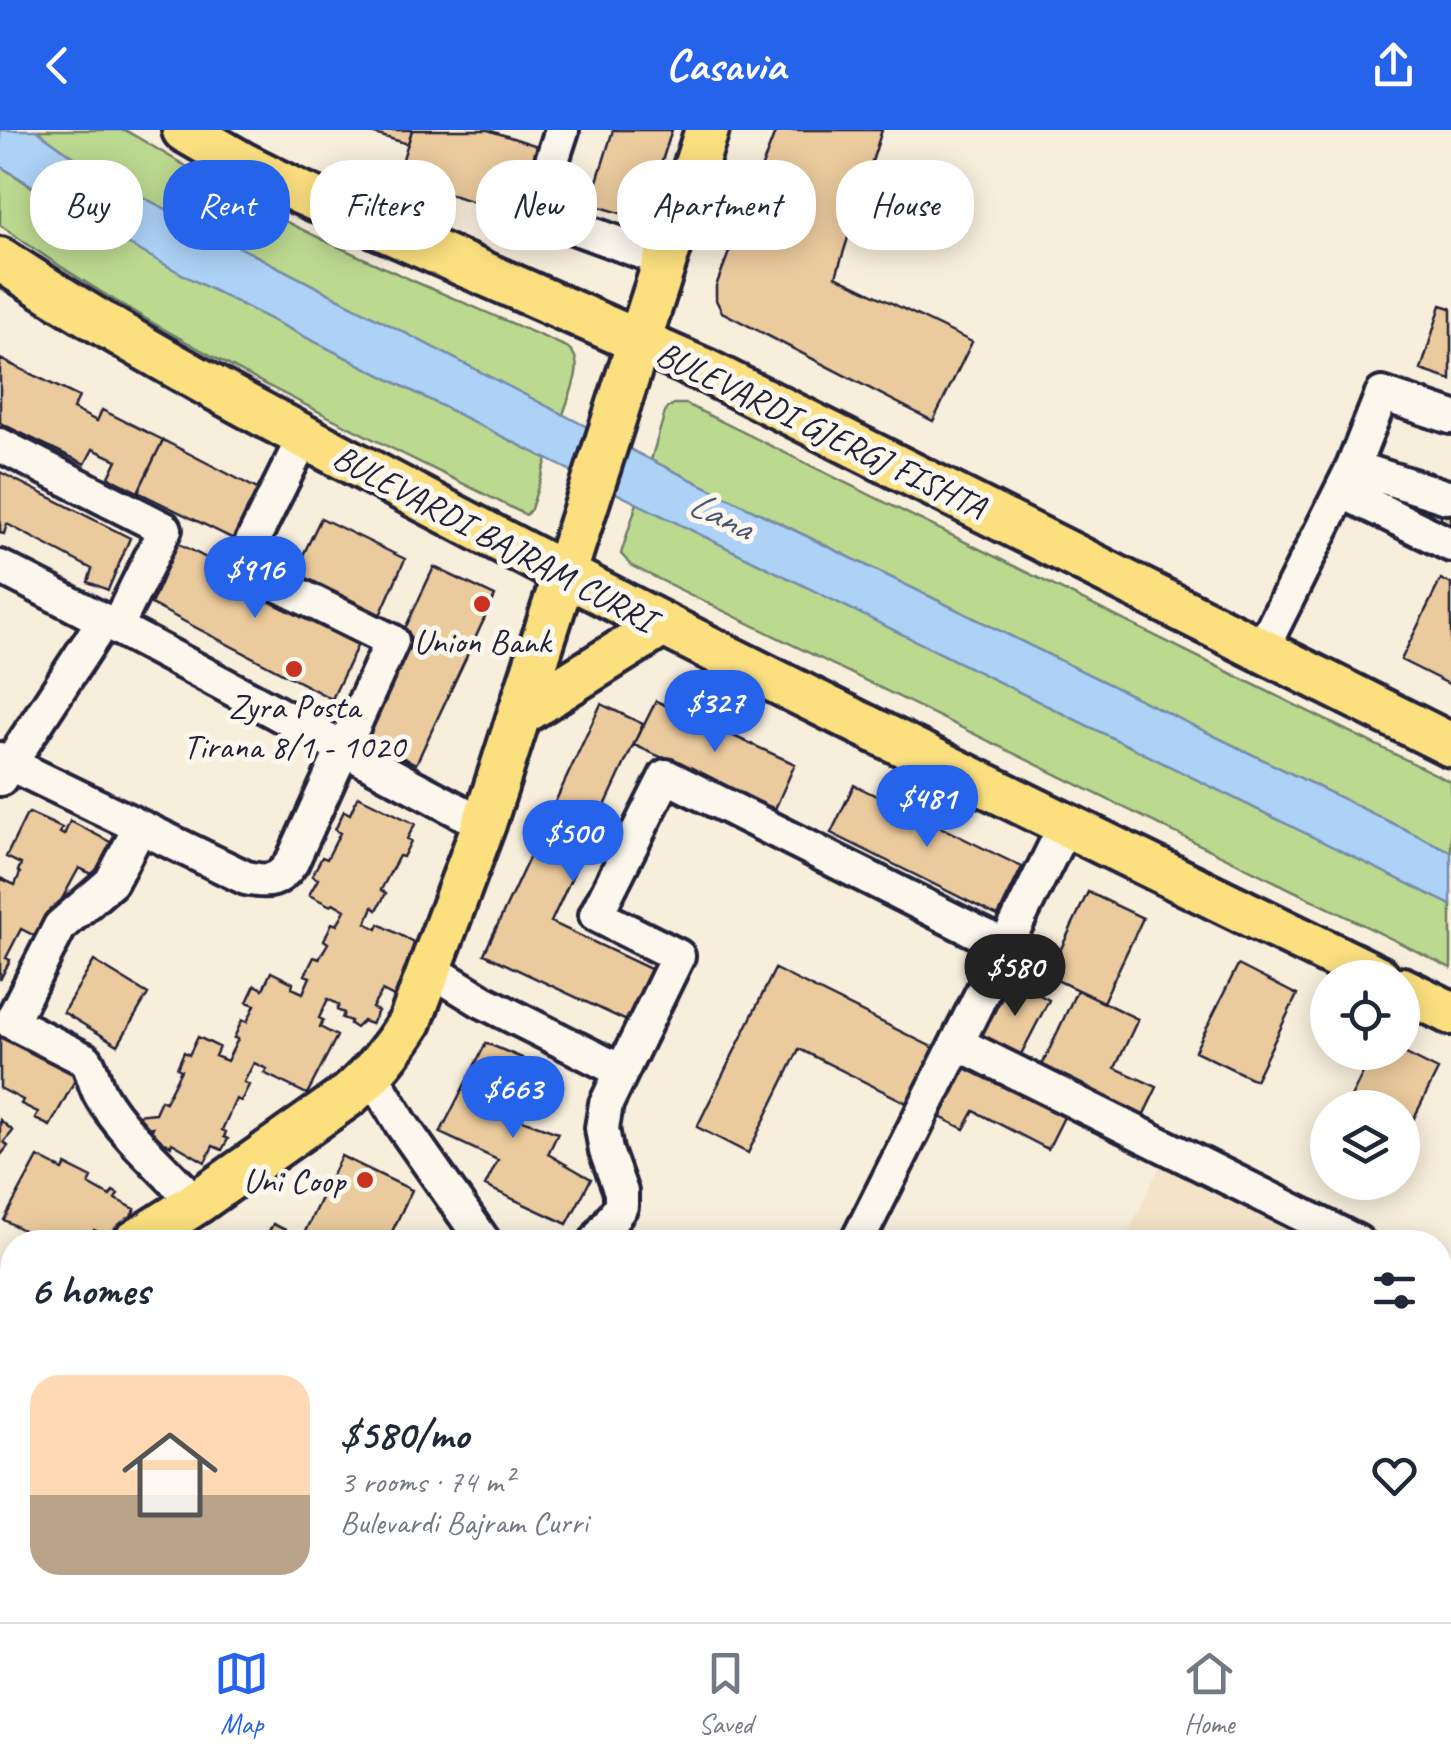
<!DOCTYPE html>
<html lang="en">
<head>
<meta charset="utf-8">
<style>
	body { margin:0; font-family:Caveat,sans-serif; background:#f2f2f3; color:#1f2937; height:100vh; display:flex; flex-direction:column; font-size:38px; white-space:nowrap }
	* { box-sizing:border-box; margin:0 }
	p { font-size:32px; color:#747a83 }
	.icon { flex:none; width:55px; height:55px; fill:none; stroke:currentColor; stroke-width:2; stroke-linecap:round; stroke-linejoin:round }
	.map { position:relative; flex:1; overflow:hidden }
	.sheet { position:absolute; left:0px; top:1100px; width:1452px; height:392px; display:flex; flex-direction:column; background:#fff; border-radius:40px 40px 0 0; box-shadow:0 5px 25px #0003 }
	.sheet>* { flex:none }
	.guide { position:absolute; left:30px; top:30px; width:1392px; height:90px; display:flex; gap:20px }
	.controls { position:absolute; left:1310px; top:830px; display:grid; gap:20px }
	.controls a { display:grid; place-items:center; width:110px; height:110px; border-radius:50%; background:#fff; box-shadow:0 5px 25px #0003; font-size:50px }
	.price { position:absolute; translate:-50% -85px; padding:0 22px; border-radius:35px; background:#2563eb; color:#fff; font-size:32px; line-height:65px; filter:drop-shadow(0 2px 5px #0008) }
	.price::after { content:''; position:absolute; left:50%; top:60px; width:30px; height:22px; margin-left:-15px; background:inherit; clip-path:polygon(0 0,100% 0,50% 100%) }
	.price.active { background:#222; color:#fff }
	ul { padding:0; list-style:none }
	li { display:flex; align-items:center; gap:30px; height:250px; padding:0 30px }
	li span { display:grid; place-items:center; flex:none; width:280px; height:200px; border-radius:30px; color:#555 }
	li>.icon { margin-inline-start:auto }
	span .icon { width:120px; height:120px; fill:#fffc; stroke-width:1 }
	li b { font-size:42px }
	h2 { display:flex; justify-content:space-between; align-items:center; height:120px; padding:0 30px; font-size:42px }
	.tag { padding:0 35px; border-radius:40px; background:#fff; box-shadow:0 5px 25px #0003; font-size:35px; line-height:90px }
	.tag.active { background:#2563eb; color:#fff }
	header { display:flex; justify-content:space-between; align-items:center; height:130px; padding:0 30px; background:#2563eb; color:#fff; font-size:45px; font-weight:800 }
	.menu { display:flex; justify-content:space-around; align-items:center; height:140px; border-top:2px solid #e0e1e3; background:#fff; font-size:28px; color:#747a83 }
	.menu a { display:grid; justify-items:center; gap:5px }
	.menu .active { color:#2563eb }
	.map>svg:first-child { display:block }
	.built { fill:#f4e3c9 }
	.green { fill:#bcd990; stroke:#6f7e66; stroke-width:2.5 }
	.water { fill:#add2f6; stroke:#758cab; stroke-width:2.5 }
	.building { fill:#ebca9d; stroke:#22223b; stroke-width:2.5 }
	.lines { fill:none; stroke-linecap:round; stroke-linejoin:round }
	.minor-tunnel { stroke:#cdc5bc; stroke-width:32; stroke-dasharray:32 16; stroke-linecap:butt }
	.minor-casing { stroke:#22223b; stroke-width:40 }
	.major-casing { stroke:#22223b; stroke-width:50 }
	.minor { stroke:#fbf7ec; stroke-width:32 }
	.major { stroke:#fce080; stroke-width:42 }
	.poi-dot { fill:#c8321e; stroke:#fbf7ec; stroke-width:4 }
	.labels { text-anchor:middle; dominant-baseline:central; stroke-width:10; stroke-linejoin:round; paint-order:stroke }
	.street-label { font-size:35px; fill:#22223b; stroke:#fbf7ec }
	.poi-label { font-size:35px; fill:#22223b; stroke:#fbf7ec }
	.water-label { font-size:38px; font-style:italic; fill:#4c5773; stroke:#fbf7ec }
</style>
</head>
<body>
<header><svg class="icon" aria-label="back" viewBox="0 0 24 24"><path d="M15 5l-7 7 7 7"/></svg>Casavia<svg class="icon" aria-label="share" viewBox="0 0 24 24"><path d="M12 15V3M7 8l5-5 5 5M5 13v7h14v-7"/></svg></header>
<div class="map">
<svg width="1451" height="1492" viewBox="0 0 1451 1492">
	<rect width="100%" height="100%" fill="#f8eedc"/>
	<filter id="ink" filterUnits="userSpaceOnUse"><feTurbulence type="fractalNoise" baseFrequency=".01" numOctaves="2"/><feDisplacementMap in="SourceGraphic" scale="20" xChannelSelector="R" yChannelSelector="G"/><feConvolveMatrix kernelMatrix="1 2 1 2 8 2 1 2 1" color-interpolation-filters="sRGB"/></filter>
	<g filter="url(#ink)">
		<path class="built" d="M1160 1035 1318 1112H1124Z"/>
		<path class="green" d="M36 0H125L250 74 330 113 418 153 567 217C588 231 569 264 563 285L123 57 78 30Z
			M0 36 53 71 191 149 547 329 531 379 526 385C347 295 163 212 0 95Z
			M674 274H686L1451 652V722L651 330 666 279Z
			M637 373 1451 775V838L632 436 621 424Z"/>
		<path class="water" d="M0 0H36L78 30 123 57 651 330 1451 722V775L547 329 191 149 110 104 0 36Z"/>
		<path class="building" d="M361 0H412L408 14Z
			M412 0H488L550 20 529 89 397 48Z
			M613 0H672L643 90 590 74Z
			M776 0H882L836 146 972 212 933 291 722 182 716 170V156Z
			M1441 175 1451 178V250L1421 240Z
			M0 229 79 267 73 279 97 291 102 280 163 310 138 362 109 347 117 330 93 319 85 334 0 293Z
			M163 310 265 363 240 412 138 362Z
			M0 342 130 408 108 460 88 452 92 439 7 394 4 404 0 403Z
			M1451 355V407L1436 402Z
			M321 388 405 429 377 492 292 448Z
			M178 413 360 510 332 569 151 474Z
			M434 437 495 466 416 634 355 605Z
			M1441 449 1451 454V555L1401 530Z
			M656 571 795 634 775 679 634 615Z
			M601 574 643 594 551 792 657 842 633 894 484 824Z
			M854 655 1022 737 998 786 831 703Z
			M358 666 415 694 407 709 411 711 403 727 399 726 381 760 386 763 377 780 373 777 366 793 377 799 379 794 421 816 396 868 382 861 372 878 378 881 371 894 363 891 356 898 350 894 351 891 342 888 344 883 337 880 339 875 328 869 319 888 323 890 320 897 337 906 307 964 264 943 267 939 254 933 244 952 249 955 241 971 236 969 222 1000 226 1002 224 1007 228 1009 222 1020 213 1016 205 1032 172 1013 171 1016 150 1005 153 997 136 999 135 985 155 983 161 970 165 972 181 940 177 938 184 922 189 925 198 907 219 917 215 926 227 931 238 909 234 908 242 890 247 892 255 875 247 872 255 855 263 859 271 842 293 853 292 858 303 863 310 847 305 845 314 827 319 829 328 813 324 810 332 793 337 795 345 780 333 773 331 776 309 765 318 749 312 746 322 727 327 729 340 703 335 700 344 681 350 684Z
			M29 683 62 698 60 703 64 705 70 691 114 714 98 747 79 738 57 778 54 777 39 808 21 799 6 828 10 830 0 850V748L15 755 20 743 18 741 21 734 6 727 26 686Z
			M1088 762 1143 788 1103 872 1048 846Z
			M94 831 148 864 118 915 63 882Z
			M1238 835 1297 865 1255 950 1195 921Z
			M775 839 938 920 911 975 799 919 748 1023 697 997Z
			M1011 850 1049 870 1019 928 981 908Z
			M1077 860 1138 889 1115 938 1157 957 1140 992 1038 944Z
			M0 903 80 941 50 996 35 989 38 982 21 974 23 970 0 958Z
			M486 913 522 928 497 981 558 1003 548 1024 591 1049 567 1094 485 1056 498 1030 440 1003Z
			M1373 922H1402L1438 940 1402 1012V978H1346Z
			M964 936 1064 987 1048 1019 974 981 964 999 938 986Z
			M0 990 13 1001 4 1012 8 1016 0 1026Z
			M341 1026 412 1060 387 1112H311L302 1108Z
			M38 1027 63 1040 66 1035 92 1048 89 1054 110 1066 113 1061 118 1064 115 1069 135 1079 122 1102 115 1098 110 1108 94 1100 87 1112H46L4 1090Z
			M273 1094 302 1108 311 1112H264Z
			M0 1312 12 1318V1392L0 1421Z
			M157 1480H174L195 1492H150Z
			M263 1480H302L290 1492H275Z
			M396 1480H435L445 1492H383Z
			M701 1480H790L783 1492H694Z
			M1159 1480H1281L1275 1492H1184Z
			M1281 1480H1326L1321 1492H1275Z"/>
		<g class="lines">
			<path class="minor-tunnel" d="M1297 1492 1302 1480"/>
			<g class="minor-casing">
				<path id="minor" d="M562 0 535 83 666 131
					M0 315 165 399 117 496
					M1353 337 1447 367
					M1341 361 1451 415
					M0 437C163 519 322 609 484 694
					M1261 521 1353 337 1382 264 1451 287
					M0 629 246 748C269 753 278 752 292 732L392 511 240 436 304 307
					M0 649 104 490
					M1066 694 957 913 1357 1112
					M140 697 111 752 60 796 11 892 86 930C93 941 94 954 101 966 121 1001 168 1043 196 1073
					M430 839 482 871 621 941
					M372 945 402 995 484 1112
					M596 1112 621 1076V1062L606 1021 602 998 606 974 678 826 596 785 666 646 1005 816
					M857 1112 957 913
					M1440 1194 1451 1171
					M0 1449 12 1435
					M214 1480 223 1492
					M492 1480 506 1488
					M1003 1480 1027 1492
					M301 1492 315 1480
					M808 1492 813 1480"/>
			</g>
			<g class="major-casing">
				<path id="major" d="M184 0 241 33 299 62 708 242 1451 615
					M0 129C157 233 324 317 490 405 783 559 1082 702 1379 848
					M521 584 661 496
					M1402 859 1451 883
					M135 1112 196 1073 349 965C374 943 392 921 410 892L484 694 707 0
					M0 1199 12 1191"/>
			</g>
			<use href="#minor" class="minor"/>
			<use href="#major" class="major"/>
		</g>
	</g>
	<g class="poi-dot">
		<circle cx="482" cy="474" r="10"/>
		<circle cx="294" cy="539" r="10"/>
		<circle cx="365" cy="1050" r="10"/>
	</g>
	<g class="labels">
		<g class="street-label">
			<text transform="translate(821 300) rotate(26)">BULEVARDI GJERGJ FISHTA</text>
			<text transform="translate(494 408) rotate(28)">BULEVARDI BAJRAM CURRI</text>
		</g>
		<g class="poi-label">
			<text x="482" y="511">Union Bank</text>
			<text x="294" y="576">Zyra Posta<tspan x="294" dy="40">Tirana 8/1 - 1020</tspan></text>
			<text x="345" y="1050" text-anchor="end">Uni Coop</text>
		</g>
		<g class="water-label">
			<text transform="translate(721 385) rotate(26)">Lana</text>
		</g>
	</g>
</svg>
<div class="controls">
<a><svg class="icon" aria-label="locate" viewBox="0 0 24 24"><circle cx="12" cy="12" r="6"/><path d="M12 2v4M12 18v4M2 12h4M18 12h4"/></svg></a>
<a><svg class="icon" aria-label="layers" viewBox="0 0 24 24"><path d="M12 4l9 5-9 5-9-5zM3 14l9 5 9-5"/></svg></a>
</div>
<b class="price" style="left:255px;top:491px">$916</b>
<b class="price" style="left:715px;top:625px">$327</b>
<b class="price" style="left:927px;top:720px">$481</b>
<b class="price" style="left:573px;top:755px">$500</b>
<b class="price active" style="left:1015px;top:889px">$580</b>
<b class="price" style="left:513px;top:1011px">$663</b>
<div class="guide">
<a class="tag">Buy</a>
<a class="tag active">Rent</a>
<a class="tag">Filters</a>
<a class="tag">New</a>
<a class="tag">Apartment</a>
<a class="tag">House</a>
</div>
<section class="sheet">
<h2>6 homes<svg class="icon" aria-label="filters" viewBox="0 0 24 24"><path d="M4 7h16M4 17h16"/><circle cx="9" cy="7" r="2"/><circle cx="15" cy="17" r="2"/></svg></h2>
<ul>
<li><span style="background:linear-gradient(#ffd9b3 60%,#b9a48a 0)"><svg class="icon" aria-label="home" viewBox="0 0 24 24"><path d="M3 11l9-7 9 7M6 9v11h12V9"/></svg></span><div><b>$580/mo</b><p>3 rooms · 74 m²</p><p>Bulevardi Bajram Curri</p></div><svg class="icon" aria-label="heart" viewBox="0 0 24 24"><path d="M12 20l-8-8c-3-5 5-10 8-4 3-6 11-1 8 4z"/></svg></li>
</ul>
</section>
</div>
<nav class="menu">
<a class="active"><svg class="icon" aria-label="map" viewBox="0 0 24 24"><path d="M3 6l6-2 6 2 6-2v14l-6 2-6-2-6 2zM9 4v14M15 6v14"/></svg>Map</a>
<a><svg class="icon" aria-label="saved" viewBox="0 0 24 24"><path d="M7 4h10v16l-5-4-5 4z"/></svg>Saved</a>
<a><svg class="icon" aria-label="home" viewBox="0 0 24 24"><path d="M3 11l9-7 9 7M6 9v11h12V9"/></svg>Home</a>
</nav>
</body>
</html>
